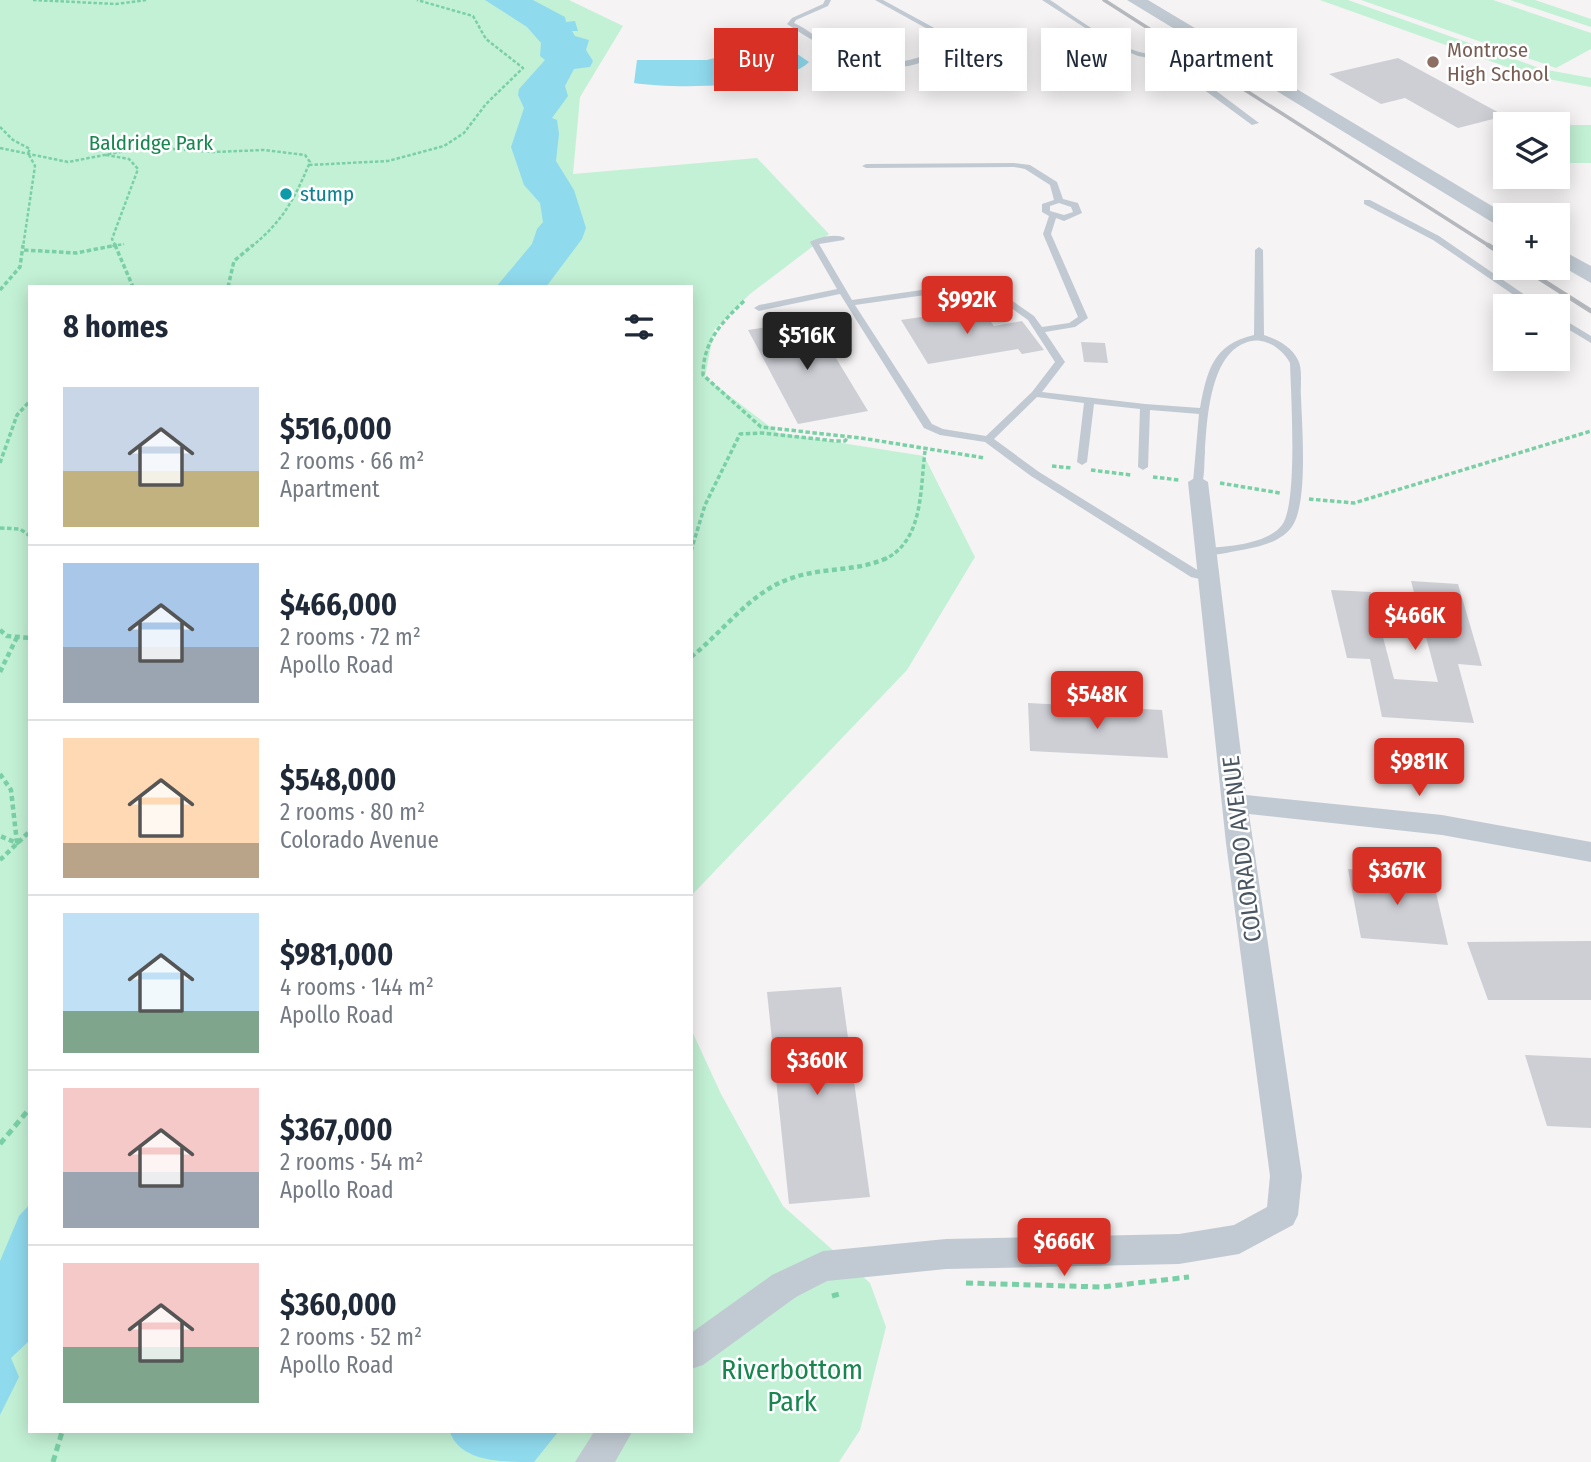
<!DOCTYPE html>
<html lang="en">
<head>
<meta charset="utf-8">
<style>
	body { margin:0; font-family:"Fira Sans Condensed",sans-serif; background:#f2f2f3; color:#1f2937; height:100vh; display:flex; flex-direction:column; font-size:26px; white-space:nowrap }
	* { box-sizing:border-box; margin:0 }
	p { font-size:23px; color:#747a83 }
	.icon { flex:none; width:38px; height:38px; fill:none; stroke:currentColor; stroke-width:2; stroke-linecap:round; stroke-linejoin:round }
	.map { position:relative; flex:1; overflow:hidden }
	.side { position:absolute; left:28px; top:285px; width:665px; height:1148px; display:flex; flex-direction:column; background:#fff; border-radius:0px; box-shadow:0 4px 18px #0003 }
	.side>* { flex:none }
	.banner { position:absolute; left:714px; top:28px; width:665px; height:63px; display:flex; gap:14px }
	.fabs { position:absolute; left:1493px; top:112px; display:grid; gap:14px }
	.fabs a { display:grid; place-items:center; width:77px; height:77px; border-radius:0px; background:#fff; box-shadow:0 4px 18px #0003; font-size:35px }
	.price { position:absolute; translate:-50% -60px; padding:0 16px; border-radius:7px; background:#d93025; color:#fff; font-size:23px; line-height:46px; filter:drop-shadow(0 2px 4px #0008) }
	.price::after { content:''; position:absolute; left:50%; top:42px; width:21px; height:16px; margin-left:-10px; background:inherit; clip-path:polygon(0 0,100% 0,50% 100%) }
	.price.selected { background:#222; color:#fff }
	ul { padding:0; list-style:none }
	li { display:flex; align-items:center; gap:21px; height:175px; padding:0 35px }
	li+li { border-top:2px solid #e0e1e3 }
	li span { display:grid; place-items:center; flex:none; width:196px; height:140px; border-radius:0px; color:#555 }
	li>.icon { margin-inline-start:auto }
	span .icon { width:84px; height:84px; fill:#fffc; stroke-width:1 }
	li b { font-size:30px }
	h2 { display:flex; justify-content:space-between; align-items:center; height:84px; padding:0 35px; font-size:30px }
	.pill { padding:0 24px; border-radius:0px; background:#fff; box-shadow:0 4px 18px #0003; font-size:24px; line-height:63px }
	.pill.selected { background:#d93025; color:#fff }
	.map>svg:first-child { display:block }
	.green { fill:#c3f1d5 }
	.water { fill:#90daee }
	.building { fill:#cdcfd5 }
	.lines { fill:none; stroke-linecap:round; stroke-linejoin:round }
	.path-far3 { stroke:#7ad0a6; stroke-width:2.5; stroke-dasharray:3.5 2; stroke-linecap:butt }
	.path-far2 { stroke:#7ad0a6; stroke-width:3.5; stroke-dasharray:4.5 2.5; stroke-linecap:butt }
	.path-far1 { stroke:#7ad0a6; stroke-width:4.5; stroke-dasharray:5 3.5; stroke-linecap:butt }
	.path { stroke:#7ad0a6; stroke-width:5; stroke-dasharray:7 4.5; stroke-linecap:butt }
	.service { fill:#c1cad2; fill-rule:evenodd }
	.minor { fill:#c1cad2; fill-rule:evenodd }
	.tertiary { fill:#c1cad2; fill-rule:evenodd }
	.rail-far1 { stroke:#b5b8bd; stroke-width:3.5 }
	.rail { stroke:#b5b8bd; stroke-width:4.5 }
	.education-dot { fill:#8d6e63; stroke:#fff; stroke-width:2.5 }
	.culture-dot { fill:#0f9aa8; stroke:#fff; stroke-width:2.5 }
	.labels { text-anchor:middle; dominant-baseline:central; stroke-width:5; stroke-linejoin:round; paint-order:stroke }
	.far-education-label { font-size:21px; fill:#785e54; stroke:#fff; text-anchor:start }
	.far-park-label { font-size:21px; fill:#17864f; stroke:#fff }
	.far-culture-label { font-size:21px; fill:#0d838f; stroke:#fff; text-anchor:start }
	.street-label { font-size:24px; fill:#4a5661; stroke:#fff }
	.near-park-label { font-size:28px; fill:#17864f; stroke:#fff }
</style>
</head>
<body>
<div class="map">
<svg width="1591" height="1462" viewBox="0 0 1591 1462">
	<rect width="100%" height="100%" fill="#f5f3f3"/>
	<path class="green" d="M0 0H569L623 26 580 97 573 174 757 158 829 234 750 294 714 330 705 377 778 433 924 456 975 557 907 670 691 896V287H30V1432H691V1029L721 1094 783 1206 870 1283 886 1327 860 1430 839 1462H0Z
		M1320 0H1348L1542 69 1591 78V87L1532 76Z
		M1361 0H1493L1591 33V49L1556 68Z
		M1510 0H1535L1591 19V27Z
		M1558 125H1591V163H1558Z"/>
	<path class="water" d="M485 0H533L565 17 566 22 575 21 578 31H572L575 36 589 40 586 50 593 61 590 67 574 69 565 86 568 96 552 118 557 120 559 134 556 161 574 190 586 228 582 239 546 287H496L532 244 537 229 543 222 540 203 524 185 511 147 524 108 518 95 519 89 545 60 540 56 541 43 527 27Z
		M768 44 787 47 809 62C782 89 672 89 634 83L637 60H707Z
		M30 1204V1340L11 1358 19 1377 0 1415V1261L19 1216Z
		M450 1432H558L534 1462C502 1462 460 1462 450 1432Z"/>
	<path class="building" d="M1398 58 1505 116 1458 128 1405 98 1381 104 1329 74Z
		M981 308 994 326 1022 321 1044 350 1022 354 1018 349 928 364 901 320Z
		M813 320 868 411 798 424 748 330Z
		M1081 342 1105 343 1108 363 1084 362Z
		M1411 581 1458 584 1482 666 1458 664 1474 723 1382 717 1370 659 1347 658 1331 590 1371 592 1394 679 1438 682Z
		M1028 703 1162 710 1168 758 1030 751Z
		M1348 869 1432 875 1448 945 1361 938Z
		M1591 941V1000H1488L1467 942Z
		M841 987 870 1197 789 1204 767 992Z
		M1525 1055 1591 1058V1128L1547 1126Z"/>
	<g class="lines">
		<path class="path-far3" d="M33 0 116 4 146 0
			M0 127 13 140 30 149 28 153 35 166 23 247
			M0 148 68 162 146 147 213 152 264 150 305 155 310 162C294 200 283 221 251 247
			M106 155 129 159 138 169 112 239 116 247
			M309 165 388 161 444 146 464 133 486 104 523 68 486 39 473 16 417 0
			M107 247 124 244"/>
		<path class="path-far2" d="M115 245 133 287
			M24 250 76 253 117 245
			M228 287 234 261 253 245
			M0 290 20 267 23 245
			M744 301C721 323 703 342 703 375L761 427 861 438 985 458
			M0 463 17 415 30 401
			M1052 466 1072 468
			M1091 470 1131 475
			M1153 477 1179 480
			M1220 483 1280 493
			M1309 499 1354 503 1591 431
			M0 528 20 529 30 536
			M691 551 705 505 740 434 762 433 835 441H845L848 437
			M883 560C924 542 920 489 925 451"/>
		<path class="path-far1" d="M0 630 7 636 30 638
			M691 657C724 631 751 591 792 578 823 567 857 572 887 558
			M0 672 17 637
			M0 774 11 790 17 843 0 836
			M0 860 30 831"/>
		<path class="path" d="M0 1144 30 1108
			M966 1283 1102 1287 1189 1277
			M832 1296 843 1293
			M53 1462 62 1432"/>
		<path class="service" d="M825 0H831L828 6 796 20 794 23C808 29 818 40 832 46 866 64 909 71 940 45L933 32 875 0H883L938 30 948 45C901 92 831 54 787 24L792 18 823 4Z
			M1042 0H1050C1081 20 1123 56 1162 55 1180 54 1198 45 1216 44V48L1165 59 1183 66 1259 123 1252 125 1177 70 1156 59 1138 56 1110 44Z
			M1014 163 1030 165 1057 182 1063 199 1078 203 1082 213 1064 221 1056 218 1051 234 1088 318 1075 327 1045 332 1065 362 1042 392 1145 404 1200 408C1207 371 1213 344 1254 335L1255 250 1259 247 1263 250 1264 335C1278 340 1291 346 1298 360 1303 369 1300 386 1301 397 1302 427 1308 500 1293 525 1282 543 1255 548 1236 551 1225 553 1208 558 1200 551L1205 548C1227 547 1268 544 1282 525 1298 504 1291 394 1290 363 1284 352 1273 343 1261 341 1255 340 1249 341 1245 343 1210 356 1207 420 1205 452 1204 462 1205 474 1202 484H1194L1193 482 1199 414 1150 410 1148 467 1143 470 1138 467 1140 409 1094 404 1087 462 1082 465 1077 462 1084 403 1037 397 994 439 1039 472 1199 571 1212 574 1214 577 1212 580 1208 581 1191 577 1031 476 985 442 940 435 924 428 840 294 759 311 754 308 759 305 837 289 810 242C818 237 837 233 845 238L844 240 819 244 852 300 984 281 1034 316 1042 327 1069 323 1078 317 1043 234 1049 216 1042 212V204L1054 200 1050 185 1025 169 1014 167 866 168 862 166 866 164ZM1059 203 1071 207 1073 212 1064 215 1050 211V206ZM982 287 1028 320 1055 362 1032 392 986 436 943 429 932 424 855 305Z
			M1364 200H1370L1439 236 1541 306H1530L1433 240 1364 204Z
			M1558 316 1591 336V343L1558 323Z"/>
		<path class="minor" d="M1198 476 1208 482 1246 795 1442 815 1591 842V862L1442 835 1249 814 1302 1176 1298 1215 1293 1225 1239 1254 1179 1264 946 1269 827 1281 796 1297 703 1365 691 1369V1333L772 1275 823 1251 946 1239 1179 1234 1234 1225 1267 1207 1270 1176 1226 843 1188 482Z
			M594 1432H632L615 1462H575Z"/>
		<path class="tertiary" d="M1127 0H1148L1507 215 1505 230Z
			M1558 248 1591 266V283L1558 264Z"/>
		<path class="rail-far1" d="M1104 0 1491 247"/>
		<path class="rail" d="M1488 245 1505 256
			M1523 268 1591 311"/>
	</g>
	<circle class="education-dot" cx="1433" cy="62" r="7"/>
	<circle class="culture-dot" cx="286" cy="194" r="7"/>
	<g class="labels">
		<g class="far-education-label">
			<text x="1447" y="50">Montrose<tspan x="1447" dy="24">High School</tspan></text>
		</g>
		<g class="far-park-label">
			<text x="151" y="143">Baldridge Park</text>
		</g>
		<g class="far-culture-label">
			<text x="300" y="194">stump</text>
		</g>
		<g class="street-label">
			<text transform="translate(1242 849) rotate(-97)">COLORADO AVENUE</text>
		</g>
		<g class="near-park-label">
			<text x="792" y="1369">Riverbottom<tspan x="792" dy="32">Park</tspan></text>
		</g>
	</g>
</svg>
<div class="fabs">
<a><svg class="icon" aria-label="layers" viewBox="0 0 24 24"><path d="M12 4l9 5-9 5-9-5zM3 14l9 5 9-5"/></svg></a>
<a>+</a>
<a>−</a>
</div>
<b class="price" style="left:967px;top:336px">$992K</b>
<b class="price selected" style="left:807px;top:372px">$516K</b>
<b class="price" style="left:1415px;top:652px">$466K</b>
<b class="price" style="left:1097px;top:731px">$548K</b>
<b class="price" style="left:1419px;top:798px">$981K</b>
<b class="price" style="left:1397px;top:907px">$367K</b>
<b class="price" style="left:817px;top:1097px">$360K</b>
<b class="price" style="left:1064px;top:1278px">$666K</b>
<div class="banner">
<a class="pill selected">Buy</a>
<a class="pill">Rent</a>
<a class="pill">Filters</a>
<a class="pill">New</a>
<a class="pill">Apartment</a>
</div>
<section class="side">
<h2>8 homes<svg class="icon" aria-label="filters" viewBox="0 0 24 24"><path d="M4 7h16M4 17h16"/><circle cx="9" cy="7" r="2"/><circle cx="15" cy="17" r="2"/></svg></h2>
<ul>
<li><span style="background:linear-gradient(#c9d6e8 60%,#c2b280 0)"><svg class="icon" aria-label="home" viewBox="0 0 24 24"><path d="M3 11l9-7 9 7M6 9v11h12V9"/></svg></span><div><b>$516,000</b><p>2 rooms · 66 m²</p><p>Apartment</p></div></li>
<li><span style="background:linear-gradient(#a9c7e8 60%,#9aa5b1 0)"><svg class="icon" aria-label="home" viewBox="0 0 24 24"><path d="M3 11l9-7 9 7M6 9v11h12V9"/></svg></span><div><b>$466,000</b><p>2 rooms · 72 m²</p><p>Apollo Road</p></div></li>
<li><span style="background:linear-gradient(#ffd9b3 75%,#b9a48a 0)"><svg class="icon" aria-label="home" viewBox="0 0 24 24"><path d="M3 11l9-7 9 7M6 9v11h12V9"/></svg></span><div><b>$548,000</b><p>2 rooms · 80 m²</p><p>Colorado Avenue</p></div></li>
<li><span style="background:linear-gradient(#bfe0f5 70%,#7fa58c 0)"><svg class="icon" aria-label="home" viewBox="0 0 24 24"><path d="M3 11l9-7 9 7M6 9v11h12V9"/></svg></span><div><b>$981,000</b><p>4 rooms · 144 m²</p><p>Apollo Road</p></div></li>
<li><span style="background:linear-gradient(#f6c9c9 60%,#9aa5b1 0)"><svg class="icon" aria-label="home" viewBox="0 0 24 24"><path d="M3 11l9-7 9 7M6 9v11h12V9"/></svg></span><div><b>$367,000</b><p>2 rooms · 54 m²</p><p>Apollo Road</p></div></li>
<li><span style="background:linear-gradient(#f6c9c9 60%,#7fa58c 0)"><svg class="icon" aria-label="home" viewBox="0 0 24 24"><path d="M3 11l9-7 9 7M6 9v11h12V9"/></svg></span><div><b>$360,000</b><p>2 rooms · 52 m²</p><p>Apollo Road</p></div></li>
</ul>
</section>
</div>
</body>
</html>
